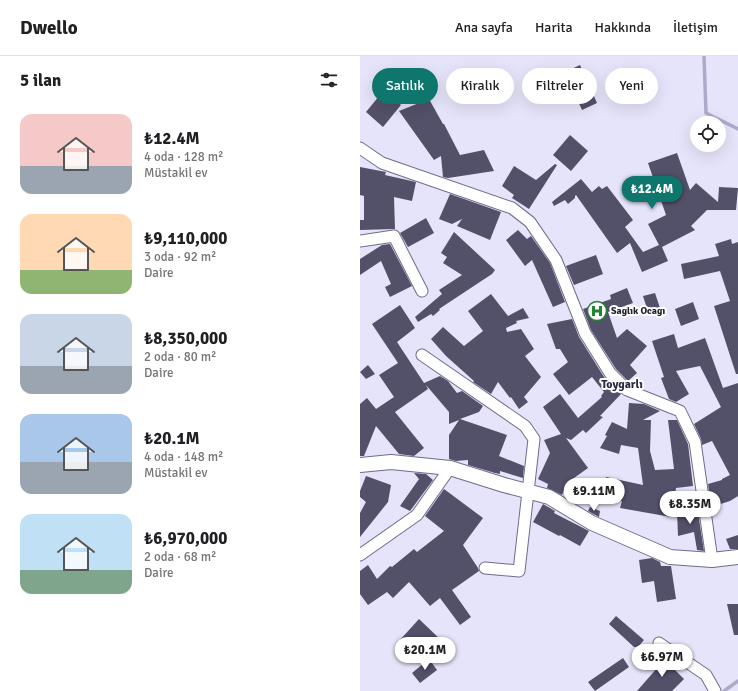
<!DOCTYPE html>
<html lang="tr">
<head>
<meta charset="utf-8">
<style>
	body { margin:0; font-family:Signika,sans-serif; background:#f6f6f6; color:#202124; height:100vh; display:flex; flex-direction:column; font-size:15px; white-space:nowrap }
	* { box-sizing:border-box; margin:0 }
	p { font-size:13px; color:#757577 }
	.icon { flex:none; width:22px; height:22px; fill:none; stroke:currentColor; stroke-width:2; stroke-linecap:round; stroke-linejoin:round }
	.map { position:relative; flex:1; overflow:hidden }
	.panel { display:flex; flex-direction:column; background:#fff; width:360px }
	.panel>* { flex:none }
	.hud { position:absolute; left:12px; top:12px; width:306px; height:36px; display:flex; gap:8px }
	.fabs { position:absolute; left:330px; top:60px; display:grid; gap:8px }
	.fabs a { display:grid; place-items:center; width:36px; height:36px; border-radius:50%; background:#fff; box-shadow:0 4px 16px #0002; font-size:20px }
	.price { position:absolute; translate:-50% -34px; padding:0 9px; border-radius:14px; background:#fff; color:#222; font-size:13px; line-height:26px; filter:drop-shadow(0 1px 2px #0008) }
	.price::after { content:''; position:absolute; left:50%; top:24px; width:12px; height:9px; margin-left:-6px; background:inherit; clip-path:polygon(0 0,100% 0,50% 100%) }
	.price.active { background:#0f766e; color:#fff }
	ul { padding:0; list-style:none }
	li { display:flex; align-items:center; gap:12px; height:100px; padding:0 20px }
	li span { display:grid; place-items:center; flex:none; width:112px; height:80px; border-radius:12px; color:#555 }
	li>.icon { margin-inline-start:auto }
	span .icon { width:48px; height:48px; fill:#fffc; stroke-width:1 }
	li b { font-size:17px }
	h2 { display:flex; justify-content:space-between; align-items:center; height:48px; padding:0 20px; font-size:17px }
	.tag { padding:0 14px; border-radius:18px; background:#fff; box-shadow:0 4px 16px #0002; font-size:14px; line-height:36px }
	.tag.active { background:#0f766e; color:#fff }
	header { display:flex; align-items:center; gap:24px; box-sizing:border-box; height:56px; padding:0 20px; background:#fff; border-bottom:1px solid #e0e0e0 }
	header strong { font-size:19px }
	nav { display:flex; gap:22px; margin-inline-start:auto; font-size:14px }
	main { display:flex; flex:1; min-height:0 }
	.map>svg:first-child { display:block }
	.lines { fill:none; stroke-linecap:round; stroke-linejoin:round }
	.stream { stroke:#acaac8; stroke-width:3.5 }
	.building { fill:#53506a }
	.minor-casing { stroke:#6e6c8b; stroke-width:13 }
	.tertiary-casing { stroke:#6e6c8b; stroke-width:16 }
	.minor { stroke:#fff; stroke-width:11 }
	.tertiary { stroke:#fff; stroke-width:14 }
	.labels { text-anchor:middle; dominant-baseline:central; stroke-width:4; stroke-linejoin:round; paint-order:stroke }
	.poi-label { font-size:10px; font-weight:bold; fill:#21202d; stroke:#fff; text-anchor:start }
	.quarter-label { font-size:12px; font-weight:bold; fill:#2b2843; stroke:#fff }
</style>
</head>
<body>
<header>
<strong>Dwello</strong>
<nav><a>Ana sayfa</a><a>Harita</a><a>Hakkında</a><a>İletişim</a></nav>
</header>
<main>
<section class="panel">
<h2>5 ilan<svg class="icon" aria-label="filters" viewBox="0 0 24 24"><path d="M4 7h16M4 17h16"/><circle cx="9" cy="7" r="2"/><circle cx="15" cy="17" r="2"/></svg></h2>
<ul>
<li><span style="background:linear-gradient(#f6c9c9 65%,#9aa5b1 0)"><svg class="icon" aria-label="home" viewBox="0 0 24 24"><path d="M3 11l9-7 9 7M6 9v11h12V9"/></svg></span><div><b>₺12.4M</b><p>4 oda · 128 m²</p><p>Müstakil ev</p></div></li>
<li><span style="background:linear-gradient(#ffd9b3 70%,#8fb573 0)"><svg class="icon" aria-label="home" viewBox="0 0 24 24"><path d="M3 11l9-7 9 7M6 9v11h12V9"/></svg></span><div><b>₺9,110,000</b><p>3 oda · 92 m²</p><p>Daire</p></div></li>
<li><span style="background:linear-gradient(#c9d6e8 65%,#9aa5b1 0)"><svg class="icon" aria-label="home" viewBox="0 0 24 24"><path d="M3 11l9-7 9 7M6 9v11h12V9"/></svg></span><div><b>₺8,350,000</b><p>2 oda · 80 m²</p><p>Daire</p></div></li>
<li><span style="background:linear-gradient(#a9c7e8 60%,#9aa5b1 0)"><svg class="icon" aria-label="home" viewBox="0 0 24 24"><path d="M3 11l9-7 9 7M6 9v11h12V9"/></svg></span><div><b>₺20.1M</b><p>4 oda · 148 m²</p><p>Müstakil ev</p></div></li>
<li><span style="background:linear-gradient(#bfe0f5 70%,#7fa58c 0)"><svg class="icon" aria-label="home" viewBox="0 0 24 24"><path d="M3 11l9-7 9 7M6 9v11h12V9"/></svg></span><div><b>₺6,970,000</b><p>2 oda · 68 m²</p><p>Daire</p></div></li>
</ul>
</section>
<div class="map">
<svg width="378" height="635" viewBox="0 0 378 635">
	<rect width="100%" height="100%" fill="#e6e4fa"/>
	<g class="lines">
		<path class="stream" d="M344 0 346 57 378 73
			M364 635 378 625"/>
	</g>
	<path class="building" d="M220 9 237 47 222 54 205 16Z
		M24 34 41 49 23 71 6 56Z
		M69 43 83 68H84L100 99 124 94 134 115 88 122 83 121 81 100 74 104 39 55Z
		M210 79 228 95 211 115 193 99Z
		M317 97 330 134 336 127 358 146 359 131 378 132 376 154H347L331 170 335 174 302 191 308 205 282 216 270 187 257 197 216 139 215 140V142L208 148 205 144 194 150 192 146 221 123 232 136 239 130 242 133 247 130 273 164 265 171 283 196 299 189 288 168 306 159 288 107Z
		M195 108 197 109 169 153 152 142 154 139 142 130 154 110 176 124Z
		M0 111 26 116 25 119 56 126 52 145 34 141 35 173 0 174V164H4V140L0 139Z
		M90 138 141 156 130 184 97 170 102 163 92 168 79 163Z
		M66 162 74 177 48 191 40 177Z
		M158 174 167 183 171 180 190 207 205 246 193 251 172 204 165 210 146 184Z
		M94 176 135 214 132 218 79 253 80 254 73 260 71 258 58 266 55 261 82 238 79 234 102 219 83 207 87 201 81 197Z
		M371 183 372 188 378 186V318H376L354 250 370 245 360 215 324 223 321 208 359 200 355 188Z
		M30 188 52 230 30 241 25 231 31 228 21 205 0 219V203L22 189Z
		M236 199 243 218 214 229 206 210Z
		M267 232 273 247 248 256 257 282 267 273 287 290 270 309 277 317 268 325 256 313 231 274 223 253 251 243 250 239Z
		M295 237 301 255 289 259 283 240Z
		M131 238 148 260 163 252 169 262 156 265 157 267 146 272 147 276 161 273 174 293 165 300 181 321 164 341 168 346 159 353 151 341 150 342 138 326 131 338 113 326 114 325 86 300 71 283 83 271 104 290 123 275 108 255Z
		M333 246 339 263 321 270 315 253Z
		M40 249 55 272 37 286 64 327 80 320 88 325 97 337 102 335 123 350 119 356 100 363 147 379 139 400 164 410 163 422 140 415V418L135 417 108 409V404L96 405 89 403V379L99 364 89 368V356L66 329 68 333 35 356 64 392 54 400 39 398 16 370 4 400H0V348L7 342 16 353 34 341 19 319 38 307 12 268Z
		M212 263 219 281 244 321 261 338 240 360 243 361 226 377 223 374 211 384 206 382 228 412 207 427 202 439 187 432 188 428 178 423 190 397 184 384 201 378 183 351 200 338 218 362 242 341 241 340 244 336 232 321 209 339 193 318 208 306 200 293H196L187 268Z
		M314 278 318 292 345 282 363 332 378 327V440L370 445 351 451 348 428 362 424V423L370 419 352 385 342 389 341 383 334 368 361 351 340 310 316 315 329 338 316 346 309 343 301 322 304 321 292 285Z
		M8 309 15 318 6 323 0 316Z
		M269 347 284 348 300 355 283 364H291L290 395 295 414 314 413 308 364H317L328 388 333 430 316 432 311 461 260 452 262 445 254 444 256 433 244 431 246 421 283 429 278 392 261 389 259 398 240 392 247 380 245 379 252 366 267 373Z
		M54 417 66 418 73 424 50 455 40 450 59 423Z
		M6 420 31 429 28 446 0 481V457L6 446 0 441V435Z
		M84 433 123 462 103 489 118 512 119 515 92 534 111 561 100 569 80 542 70 550 49 526 33 542 27 536 8 549 0 538V515L8 509 17 523 30 510 32 511 54 493 57 496 84 475 65 460Z
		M183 448 195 455 194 457 229 475 220 490 200 479 199 480 173 466Z
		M337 450 344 495 337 494 334 476 318 480 317 456Z
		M230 451 240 455 239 461 228 455Z
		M378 479V493H370L366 483Z
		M292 502 300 506 301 510H311L316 543 297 546 294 525 282 527 279 504Z
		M367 548H378V579H374Z
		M256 560 284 584 278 591H274L249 568Z
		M59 563 82 585 63 607 39 585Z
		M302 601 324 623 312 635H277L298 611 294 608Z
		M263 602 269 611 235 635 228 626Z
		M69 603 77 614 60 627 52 617Z"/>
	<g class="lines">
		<g class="minor-casing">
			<path id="minor" d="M0 92 22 107 152 152 170 166 196 204 225 277 250 317 267 334 320 355 335 386 352 504
				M0 185 34 180 62 235
				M62 299 165 370 174 383 159 515 125 512
				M0 499 57 459 90 412
				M299 587 346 619 355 635"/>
		</g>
		<g class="tertiary-casing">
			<path id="tertiary" d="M0 409 31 406 90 412 144 429 189 441 232 467 310 501 352 504 378 501"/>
		</g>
		<use href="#minor" class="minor"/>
		<use href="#tertiary" class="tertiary"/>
	</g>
	<defs>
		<g id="hospital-ring" transform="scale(1)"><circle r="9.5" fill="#fff" stroke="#248233" stroke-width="1.5"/><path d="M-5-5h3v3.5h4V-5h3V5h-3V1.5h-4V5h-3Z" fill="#248233"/></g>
	</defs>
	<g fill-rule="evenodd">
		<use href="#hospital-ring" x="237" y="255"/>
	</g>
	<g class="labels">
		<g class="poi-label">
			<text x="251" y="255">Saglık Ocagı</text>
		</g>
		<g class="quarter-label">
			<text x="262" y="328">Toygarlı</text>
		</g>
	</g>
</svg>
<div class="fabs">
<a><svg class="icon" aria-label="locate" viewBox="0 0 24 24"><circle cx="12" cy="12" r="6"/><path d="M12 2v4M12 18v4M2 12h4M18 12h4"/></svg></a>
</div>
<b class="price active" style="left:292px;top:154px">₺12.4M</b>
<b class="price" style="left:234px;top:456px">₺9.11M</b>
<b class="price" style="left:330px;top:469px">₺8.35M</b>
<b class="price" style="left:65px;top:615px">₺20.1M</b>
<b class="price" style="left:302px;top:622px">₺6.97M</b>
<div class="hud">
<a class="tag active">Satılık</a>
<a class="tag">Kiralık</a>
<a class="tag">Filtreler</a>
<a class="tag">Yeni</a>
</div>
</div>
</main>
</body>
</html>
